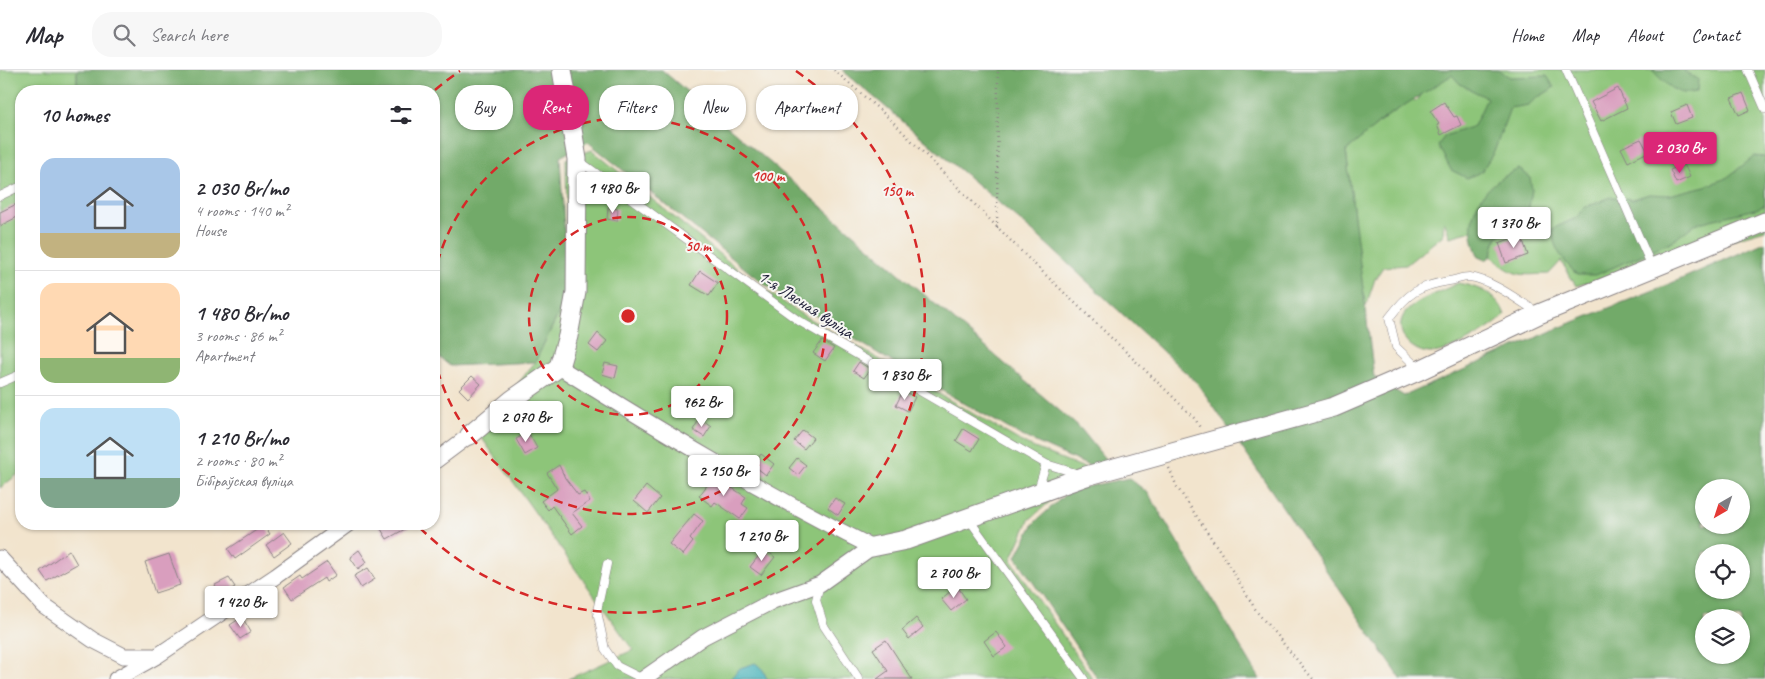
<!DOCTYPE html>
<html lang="en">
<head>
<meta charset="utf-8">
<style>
	body { margin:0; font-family:Caveat,sans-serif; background:#f7f7f7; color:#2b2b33; height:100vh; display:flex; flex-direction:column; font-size:19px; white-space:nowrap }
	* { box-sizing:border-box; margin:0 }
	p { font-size:16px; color:#7c7c81 }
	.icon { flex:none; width:28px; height:28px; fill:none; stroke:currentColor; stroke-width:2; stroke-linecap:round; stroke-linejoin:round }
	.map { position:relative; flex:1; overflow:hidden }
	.sheet { position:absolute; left:15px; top:15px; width:425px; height:445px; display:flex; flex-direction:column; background:#fff; border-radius:20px; box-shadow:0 1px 4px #0004 }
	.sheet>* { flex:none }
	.guide { position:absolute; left:455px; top:15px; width:475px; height:45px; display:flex; gap:10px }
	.needle { width:32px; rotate:219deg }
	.controls { position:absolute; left:1695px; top:409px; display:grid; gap:10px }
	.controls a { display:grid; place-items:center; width:55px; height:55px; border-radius:50%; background:#fff; box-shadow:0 1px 4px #0004; font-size:25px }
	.price { position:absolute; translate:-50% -42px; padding:0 11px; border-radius:5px; background:#fff; color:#222; font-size:16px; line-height:32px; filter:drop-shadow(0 1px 2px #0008) }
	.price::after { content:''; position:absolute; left:50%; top:30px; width:15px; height:11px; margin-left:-8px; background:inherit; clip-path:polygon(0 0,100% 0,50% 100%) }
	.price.active { background:#db2777; color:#fff }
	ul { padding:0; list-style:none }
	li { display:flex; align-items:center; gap:15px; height:125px; padding:0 25px }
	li+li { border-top:1px solid #e1e1e2 }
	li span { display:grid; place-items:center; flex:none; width:140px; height:100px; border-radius:15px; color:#555 }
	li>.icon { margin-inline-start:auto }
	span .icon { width:60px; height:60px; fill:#fffc; stroke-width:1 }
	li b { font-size:21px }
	h2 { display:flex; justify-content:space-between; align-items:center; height:60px; padding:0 25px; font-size:21px }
	.tag { padding:0 18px; border-radius:20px; background:#fff; box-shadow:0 1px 4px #0004; font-size:18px; line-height:45px }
	.tag.active { background:#db2777; color:#fff }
	header { display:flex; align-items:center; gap:30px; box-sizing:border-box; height:70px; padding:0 25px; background:#fff; border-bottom:1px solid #e1e1e2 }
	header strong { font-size:24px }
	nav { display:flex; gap:28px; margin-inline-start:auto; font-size:18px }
	.search { width:350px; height:45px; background:#f7f7f7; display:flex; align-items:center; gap:12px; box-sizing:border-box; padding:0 18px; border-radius:20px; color:#7c7c81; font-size:19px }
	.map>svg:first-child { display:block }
	.green { fill:#8dc579; stroke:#58745a }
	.forest { fill:#72aa69; stroke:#4a6652; fill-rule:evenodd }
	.water { fill:#3fb0b8; stroke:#30697a }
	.building { fill:#d99ebe }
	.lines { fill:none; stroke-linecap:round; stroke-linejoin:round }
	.service-casing { stroke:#8a8384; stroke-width:9 }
	.minor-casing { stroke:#8a8384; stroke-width:17 }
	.tertiary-casing { stroke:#8a8384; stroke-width:21 }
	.path { stroke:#8a8384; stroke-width:2.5; stroke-dasharray:1 4; stroke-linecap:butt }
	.service { stroke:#fff; stroke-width:8 }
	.minor { stroke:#fff; stroke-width:15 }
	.tertiary { stroke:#fff; stroke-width:19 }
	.ring { fill:none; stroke:#d62828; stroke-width:2.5; stroke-dasharray:9 6 }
	.labels { text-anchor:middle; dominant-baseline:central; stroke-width:4; stroke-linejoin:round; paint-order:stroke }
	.street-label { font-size:18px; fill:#22223b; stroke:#f6f6f2 }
	.centre { fill:#d62828; stroke:#f6f6f2; stroke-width:2.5 }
	.ring-label { font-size:15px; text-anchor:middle; font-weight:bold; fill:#d62828; stroke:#f6f6f2; stroke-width:4; stroke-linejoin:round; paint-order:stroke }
</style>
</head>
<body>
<header>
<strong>Map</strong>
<div class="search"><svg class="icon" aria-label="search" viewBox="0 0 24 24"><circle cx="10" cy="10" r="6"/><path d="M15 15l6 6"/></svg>Search here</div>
<nav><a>Home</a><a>Map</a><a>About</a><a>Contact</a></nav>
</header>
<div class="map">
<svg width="1765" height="609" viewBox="0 0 1765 609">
	<rect width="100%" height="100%" fill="#f6f6f2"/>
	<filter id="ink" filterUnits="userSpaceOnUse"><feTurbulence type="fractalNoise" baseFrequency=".02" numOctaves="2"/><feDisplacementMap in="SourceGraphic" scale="10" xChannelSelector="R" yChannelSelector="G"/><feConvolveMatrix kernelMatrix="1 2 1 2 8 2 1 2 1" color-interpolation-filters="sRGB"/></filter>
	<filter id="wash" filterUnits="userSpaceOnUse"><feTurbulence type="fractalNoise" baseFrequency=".0096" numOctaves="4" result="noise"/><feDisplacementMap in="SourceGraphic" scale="20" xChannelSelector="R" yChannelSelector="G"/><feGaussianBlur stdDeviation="1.12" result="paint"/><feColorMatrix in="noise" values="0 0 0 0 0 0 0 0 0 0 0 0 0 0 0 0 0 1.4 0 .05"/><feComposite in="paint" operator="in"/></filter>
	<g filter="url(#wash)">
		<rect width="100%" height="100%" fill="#f2e4cd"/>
		<path class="green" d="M0 0H77V21H21V402L0 418Z
			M1447 0H1765V160L1576 216 1561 191 1549 204C1518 205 1516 208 1491 186L1497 166 1525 159 1527 154 1537 151 1533 144 1450 167 1444 151 1443 165 1406 195 1383 197 1375 209 1365 239 1346 81 1386 47 1413 29 1415 31Z
			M592 80 756 214 801 244 1027 375 1087 399 1029 450 1011 490 1093 609H568L633 580 479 364 535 292 568 224 566 89Z
			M1458 213C1478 217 1498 224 1505 245 1491 260 1450 283 1430 283 1407 282 1389 255 1410 238 1423 227 1443 221 1458 213Z"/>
		<path class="forest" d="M77 0H662L1081 359 1110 395 1091 397 1020 365 902 298 764 214 588 72 560 87 568 224 535 292 450 296 434 283V21H77Z
			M842 0H1497L1510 7 1547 6 1554 17C1545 25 1536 26 1529 35L1510 38 1494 82 1481 102 1467 108 1451 100 1438 75 1445 66 1474 56 1487 28 1460 14 1452 5 1386 47 1346 81 1374 307 1404 326 1556 259 1679 210 1765 172V609H1401L1198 314 1038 166ZM1704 418H1741V455H1704ZM1704 482H1741V520H1704ZM1704 548H1741V585H1704Z
			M1652 0H1682L1698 9 1697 21C1677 29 1665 13 1652 0Z
			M1755 86 1765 87V135L1759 138 1695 154 1673 171 1596 205H1577C1563 190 1553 179 1552 159L1576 148 1584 138 1611 127 1633 129 1649 124 1669 125 1705 116 1725 109Z
			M1519 99 1530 107 1532 120 1525 159 1497 166 1491 186 1486 190 1479 187C1459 148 1482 114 1519 99Z
			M1129 408 1148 423 1260 609H1098L1016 487 1034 453 1070 420Z"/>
		<path class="water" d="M755 593 762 598 767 609H730L740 598Z"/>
		<g id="blocks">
			<path class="building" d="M1618 18 1627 38 1601 51 1591 32Z
				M1743 23 1750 40 1739 45 1731 28Z
				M1444 32 1454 47 1457 46 1461 55 1441 65 1437 55 1439 54 1430 41Z
				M1687 35 1692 48 1676 54 1671 42Z
				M1641 69 1648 82 1628 92 1621 78Z
				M1684 94 1690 107 1676 113 1670 100Z
				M21 132V145L0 156V142Z
				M608 137 618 139 617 151 607 149Z
				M1521 165 1528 185 1506 193 1499 173Z
				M700 201 718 213 709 226 691 215Z
				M598 263 607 271 598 282 589 275Z
				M822 271 834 278 825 291 813 283Z
				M859 292 870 299 864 308 853 301Z
				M605 293 618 296 615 308 602 304Z
				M472 306 481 314 468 328 459 319Z
				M903 321 915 327 908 341 896 335Z
				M700 348 711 356 704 367 693 360Z
				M963 359 979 369 972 381 956 371Z
				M803 360 813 368 804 379 794 371Z
				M528 362 537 378 525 385 516 369Z
				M761 384 774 394 766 405 753 395Z
				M797 388 806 395 798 405 789 398Z
				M559 395 565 408 578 425 584 422 590 431 572 443 582 456 572 464 552 436 548 440 541 431 557 419 547 403Z
				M714 406 746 427 742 434 748 438 740 449 715 432 712 436 699 426Z
				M646 416 660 428 648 443 634 431Z
				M835 428 845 434 838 445 828 438Z
				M694 444 703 451 690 469 693 472 683 485 669 474Z
				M378 454H414L387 469Z
				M264 455 270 464 235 489 228 479Z
				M284 462 292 473 274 486 266 475Z
				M764 479 775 487 761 505 750 497Z
				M69 480 77 494 47 511 40 501Z
				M359 480 367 492 358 499 350 487Z
				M169 484 180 515 155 523 145 492Z
				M327 492 336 505 326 512 324 508 292 529 284 517 300 506 302 509Z
				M368 498 375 509 361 518 354 506Z
				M229 508 235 517 221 525 215 515Z
				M957 516 966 529 951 541 941 529Z
				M242 547 251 562 240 569 230 555Z
				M916 548 923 557 909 569 902 560Z
				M996 562 1007 577 994 586 984 571Z
				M886 570 901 593 912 609H877L888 601 873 579Z"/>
		</g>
	</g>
	<g filter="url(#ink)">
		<use href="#blocks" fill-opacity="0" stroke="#8a8384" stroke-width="1"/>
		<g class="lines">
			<g class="service-casing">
				<path id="service" d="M1566 0 1652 197
					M1748 0 1765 39
					M578 90 799 251 1046 394 1079 404
					M0 126 21 116
					M1419 299 1396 277 1389 248C1408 223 1418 216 1449 211 1455 210 1463 207 1469 207 1490 209 1520 231 1538 243
					M0 313 21 304
					M1038 420 1046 394
					M968 448 1084 609
					M607 494 597 541 605 579 617 596 643 609
					M820 514 816 530 824 556 859 609"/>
			</g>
			<g class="minor-casing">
				<path id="minor" d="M559 297C661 361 764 423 872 477L820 514 773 531 703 567 643 609
					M434 392 470 365
					M0 488 44 536 93 570 124 586H153
					M116 609 157 586 276 506 348 454"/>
			</g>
			<g class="tertiary-casing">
				<path id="tertiary" d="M470 365 512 330 559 297 568 266 576 222 577 89 562 0
					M872 477 906 470 1086 406 1334 337 1420 300 1539 244 1765 152"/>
			</g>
			<path class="path" d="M834 0 890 49 1027 187 1171 325 1196 350 1200 358
				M997 158 998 0
				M1169 398 1177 417 1224 487 1257 542 1313 609"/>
			<use href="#service" class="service"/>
			<use href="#minor" class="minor"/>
			<use href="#tertiary" class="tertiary"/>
		</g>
	</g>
	<g class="ring">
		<circle cx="628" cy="246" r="99"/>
		<path d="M434 207A198 198 0 1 1 434 285"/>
		<path d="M435 20A297 297 0 0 1 460 1M796 1A297 297 0 1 1 416 454"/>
	</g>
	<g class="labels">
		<g class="street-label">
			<text transform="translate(806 234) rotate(33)">1-я Лясная вуліца</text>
		</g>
	</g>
	<circle cx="628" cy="246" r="8" class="centre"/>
	<g class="ring-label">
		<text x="768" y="111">100 m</text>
		<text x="897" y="126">150 m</text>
		<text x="698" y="181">50 m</text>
	</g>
</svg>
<div class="controls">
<a><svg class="needle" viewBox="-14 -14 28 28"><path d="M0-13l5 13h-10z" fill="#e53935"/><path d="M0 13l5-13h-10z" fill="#7c7c81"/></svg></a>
<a><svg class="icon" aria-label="locate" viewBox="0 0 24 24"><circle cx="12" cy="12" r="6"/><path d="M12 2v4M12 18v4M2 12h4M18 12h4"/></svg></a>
<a><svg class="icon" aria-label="layers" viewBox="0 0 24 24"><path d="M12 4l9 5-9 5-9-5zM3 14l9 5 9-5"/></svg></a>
</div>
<b class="price active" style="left:1680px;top:104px">2 030 Br</b>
<b class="price" style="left:613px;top:144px">1 480 Br</b>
<b class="price" style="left:1514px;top:179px">1 370 Br</b>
<b class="price" style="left:905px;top:331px">1 830 Br</b>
<b class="price" style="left:702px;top:358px">962 Br</b>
<b class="price" style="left:526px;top:373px">2 070 Br</b>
<b class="price" style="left:724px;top:427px">2 150 Br</b>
<b class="price" style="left:762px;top:492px">1 210 Br</b>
<b class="price" style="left:954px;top:529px">2 700 Br</b>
<b class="price" style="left:241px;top:558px">1 420 Br</b>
<div class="guide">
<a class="tag">Buy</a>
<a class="tag active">Rent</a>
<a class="tag">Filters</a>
<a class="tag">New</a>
<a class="tag">Apartment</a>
</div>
<section class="sheet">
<h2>10 homes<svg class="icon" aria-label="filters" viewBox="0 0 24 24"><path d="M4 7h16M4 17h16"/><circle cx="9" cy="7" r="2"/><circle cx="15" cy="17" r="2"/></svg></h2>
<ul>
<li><span style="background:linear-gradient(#a9c7e8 75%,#c2b280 0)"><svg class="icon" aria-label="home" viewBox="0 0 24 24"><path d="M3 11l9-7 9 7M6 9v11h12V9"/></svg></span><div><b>2 030 Br/mo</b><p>4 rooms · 140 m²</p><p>House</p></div></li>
<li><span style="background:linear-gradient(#ffd9b3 75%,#8fb573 0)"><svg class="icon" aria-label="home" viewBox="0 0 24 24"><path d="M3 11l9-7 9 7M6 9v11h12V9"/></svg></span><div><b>1 480 Br/mo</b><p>3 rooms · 86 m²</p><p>Apartment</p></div></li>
<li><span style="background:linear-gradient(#bfe0f5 70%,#7fa58c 0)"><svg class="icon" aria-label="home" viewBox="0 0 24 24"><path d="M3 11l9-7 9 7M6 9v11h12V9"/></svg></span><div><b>1 210 Br/mo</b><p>2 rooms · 80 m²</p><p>Бібіраўская вуліца</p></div></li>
</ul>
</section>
</div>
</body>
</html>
